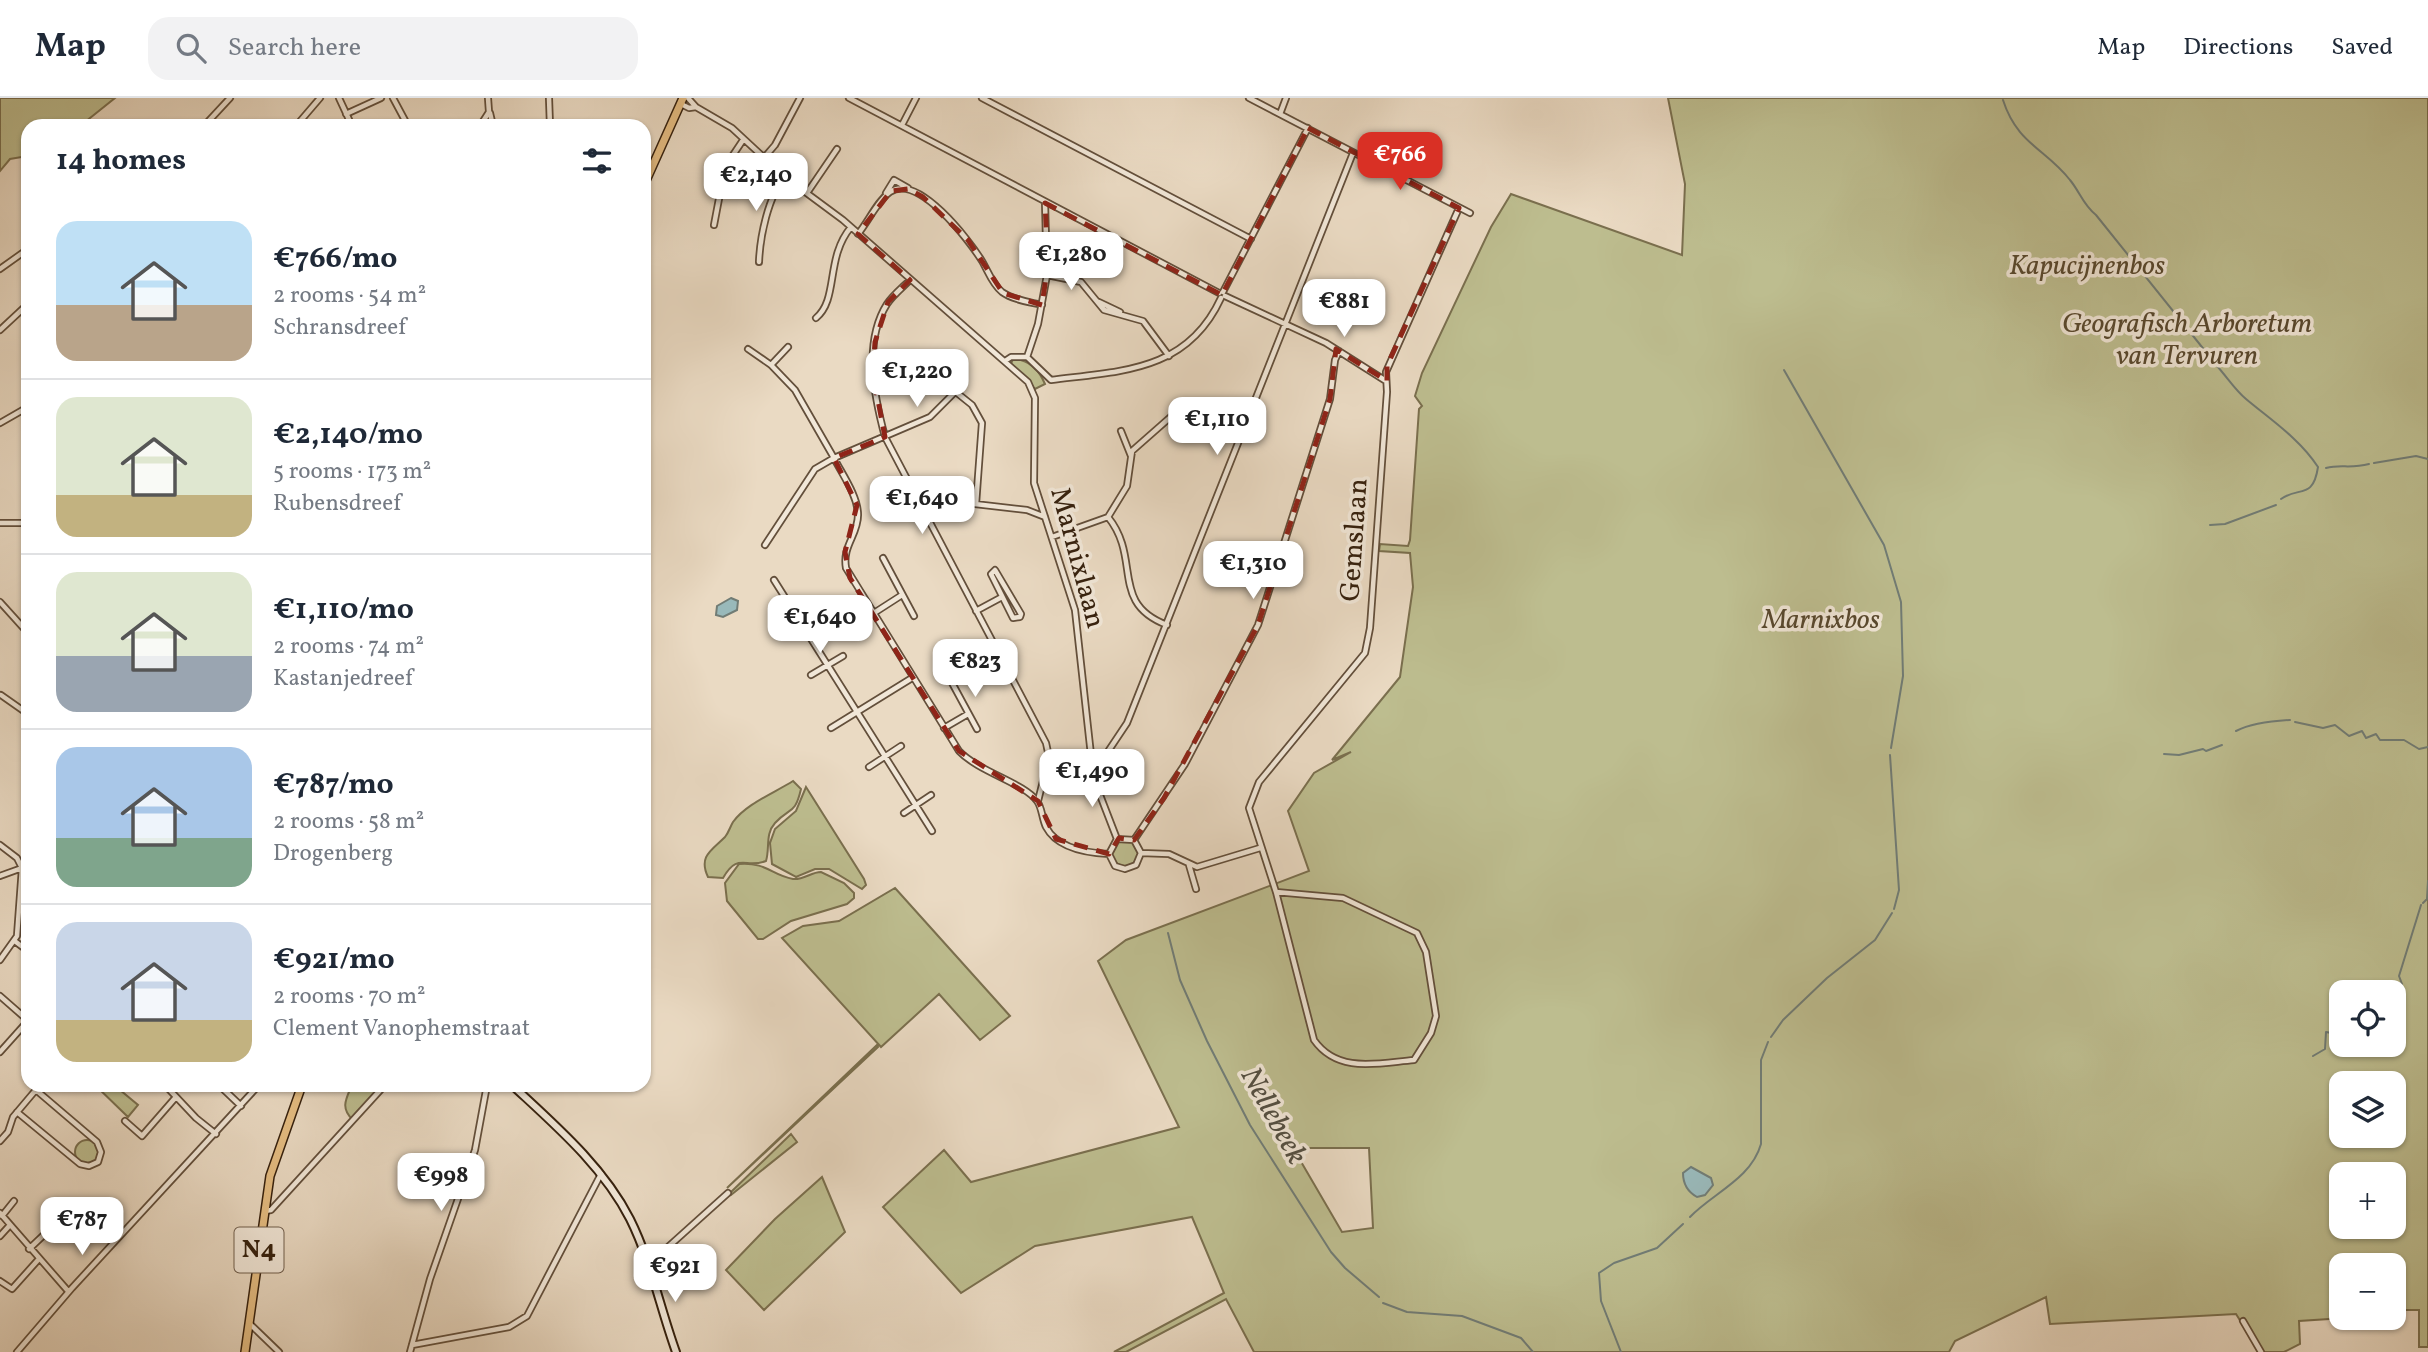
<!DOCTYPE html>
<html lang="en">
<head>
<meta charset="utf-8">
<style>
	body { margin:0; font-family:Vollkorn,serif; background:#f2f2f3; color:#1f2937; height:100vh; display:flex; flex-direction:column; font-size:26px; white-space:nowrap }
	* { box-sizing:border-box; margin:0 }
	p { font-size:23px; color:#747a83 }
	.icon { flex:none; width:38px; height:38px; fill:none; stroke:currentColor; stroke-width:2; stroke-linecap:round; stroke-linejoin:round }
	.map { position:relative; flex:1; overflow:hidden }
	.panel { position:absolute; left:21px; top:21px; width:630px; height:973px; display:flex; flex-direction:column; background:#fff; border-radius:21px; box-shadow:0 2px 5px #0004 }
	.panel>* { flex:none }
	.tools { position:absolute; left:2329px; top:882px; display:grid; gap:14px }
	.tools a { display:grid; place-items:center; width:77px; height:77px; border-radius:14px; background:#fff; box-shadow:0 2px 5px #0004; font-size:35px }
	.price { position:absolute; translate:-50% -60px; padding:0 16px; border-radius:14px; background:#fff; color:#222; font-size:23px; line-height:46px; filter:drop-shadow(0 2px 4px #0008) }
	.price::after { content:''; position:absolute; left:50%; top:42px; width:21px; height:16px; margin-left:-10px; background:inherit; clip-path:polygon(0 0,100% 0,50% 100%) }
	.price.selected { background:#d93025; color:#fff }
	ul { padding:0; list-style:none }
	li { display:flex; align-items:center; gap:21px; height:175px; padding:0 35px }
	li+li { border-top:2px solid #e0e1e3 }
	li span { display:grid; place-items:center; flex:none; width:196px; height:140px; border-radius:21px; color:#555 }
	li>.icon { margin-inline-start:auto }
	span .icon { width:84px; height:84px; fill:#fffc; stroke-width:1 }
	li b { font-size:30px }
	h2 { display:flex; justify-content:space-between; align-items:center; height:84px; padding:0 35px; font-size:30px }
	header { display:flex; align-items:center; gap:42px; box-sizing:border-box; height:98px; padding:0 35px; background:#fff; border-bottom:2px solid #e0e1e3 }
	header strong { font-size:33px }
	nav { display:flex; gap:38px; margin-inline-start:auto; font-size:24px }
	.search { width:490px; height:63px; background:#f2f2f3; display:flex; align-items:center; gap:18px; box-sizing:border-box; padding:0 24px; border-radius:21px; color:#747a83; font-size:26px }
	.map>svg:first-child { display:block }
	.green { fill:#bdbd8f; stroke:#7a6f4e; stroke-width:2; fill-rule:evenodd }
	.water { fill:#99b9ba; stroke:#717c75; stroke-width:2 }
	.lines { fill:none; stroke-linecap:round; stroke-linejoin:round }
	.stream { stroke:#717c75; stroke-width:2 }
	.street-casing { stroke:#634f3b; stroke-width:8 }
	.secondary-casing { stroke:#36210e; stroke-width:10 }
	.primary-casing { stroke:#36210e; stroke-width:10 }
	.street { stroke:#f1e7d8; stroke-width:4.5 }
	.secondary { stroke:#f1e7d8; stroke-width:6 }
	.primary { stroke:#e5bd82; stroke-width:7 }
	.marked { fill:none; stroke:#8f2418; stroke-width:5; stroke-dasharray:14 9; stroke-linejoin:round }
	.labels { text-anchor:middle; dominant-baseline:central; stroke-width:7; stroke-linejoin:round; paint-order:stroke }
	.shield { fill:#f1e7d8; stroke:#6e5c4b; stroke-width:2 }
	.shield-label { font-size:26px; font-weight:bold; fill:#36210e }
	.park-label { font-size:28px; font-style:italic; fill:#58482e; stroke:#f1e7d8 }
	.street-label { font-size:28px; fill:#36210e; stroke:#f1e7d8 }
	.water-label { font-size:30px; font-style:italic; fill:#544f42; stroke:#f1e7d8 }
</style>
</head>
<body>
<header>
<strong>Map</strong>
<div class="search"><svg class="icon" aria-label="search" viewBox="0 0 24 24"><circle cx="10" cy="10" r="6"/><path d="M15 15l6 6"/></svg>Search here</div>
<nav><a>Map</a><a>Directions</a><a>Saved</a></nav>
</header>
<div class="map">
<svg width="2428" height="1254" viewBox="0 0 2428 1254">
	<rect width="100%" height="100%" fill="#eadac3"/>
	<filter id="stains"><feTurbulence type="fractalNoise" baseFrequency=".00286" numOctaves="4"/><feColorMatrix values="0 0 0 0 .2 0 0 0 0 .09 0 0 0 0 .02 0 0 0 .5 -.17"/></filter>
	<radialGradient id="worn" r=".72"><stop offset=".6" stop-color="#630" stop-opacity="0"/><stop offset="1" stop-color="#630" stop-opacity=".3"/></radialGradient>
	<path class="green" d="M0 0H115L80 28H28V58L10 61 0 73Z
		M1668 0H2428V1249H2419V1212H2394V1167H2342V1220H2345L2299 1223 2300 1246 2284 1254H2260L2236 1216 2050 1226 2046 1199 1955 1243 1949 1254H1254L1226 1201 1126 1254H1114L1224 1195 1192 1119 1035 1148 961 1195 883 1109 944 1052 971 1084 1179 1029 1098 863 1126 842 1309 773 1288 713 1314 675 1351 654 1332 662 1400 579 1413 489 1410 455 1379 453 1380 446 1408 448 1410 442 1419 311 1422 308 1415 298 1422 275 1491 129 1511 96 1682 157 1685 86ZM2342 894H2394V947H2342ZM2342 985H2394V1038H2342ZM1293 1050H1369L1373 1130 1342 1134ZM2342 1076H2394V1129H2342Z
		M1013 261C1029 261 1039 272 1045 286L1035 291 1011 266Z
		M793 683 801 691C795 717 790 709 775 725 765 736 770 750 766 763 745 771 738 754 723 780L708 779C698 758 712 752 725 739 729 734 730 729 733 724 746 706 774 695 793 683Z
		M806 689 864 781 866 787 862 791 829 771H815L796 779 772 766 770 745 775 731 796 713Z
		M1112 755a13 13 0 1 1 26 0a13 13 0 1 1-26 0Z
		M739 766C767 764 771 777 793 781 804 782 811 774 821 774L844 785 854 795V800L847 806 791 823 763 841H758L727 803 725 785Z
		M895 790 1010 918 980 942 939 896 881 949 782 840 803 828 839 823Z
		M877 947 878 949 727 1090Z
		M95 987H114L138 1007 128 1019Z
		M352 987H384L353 1022C340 1010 346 1001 352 987Z
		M791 1036 797 1044 731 1097 730 1095Z
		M75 1054a12 12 0 1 1 24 0a12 12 0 1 1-24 0Z
		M822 1079 845 1134 764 1212 726 1172 775 1121Z"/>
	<path class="water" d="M731 500 738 503 737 512 723 519 716 517 717 508Z
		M1691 1069 1711 1080 1713 1087 1705 1097 1697 1099C1688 1094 1683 1085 1683 1075Z"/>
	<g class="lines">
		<path class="stream" d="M2003 2C2017 46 2046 51 2070 82 2080 94 2083 107 2096 117L2214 264
			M2217 268C2227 279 2235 292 2246 301 2271 322 2300 341 2318 369
			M1784 272 1884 447 1901 504 1903 578 1891 650
			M2374 365 2416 358 2428 361
			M2326 370C2341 366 2350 371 2369 366
			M2281 401C2299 388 2313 402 2318 369
			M2210 427 2225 426 2276 407
			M2295 624 2323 630 2335 627 2349 638 2362 633 2366 640 2376 636 2380 642H2404L2419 651 2428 649
			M2236 633C2252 625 2272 623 2290 622
			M2164 656 2179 657 2203 651 2206 653 2222 647
			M1890 657 1899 792 1894 811
			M2423 805 2427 801 2428 783
			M1168 835 1180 882 1207 943 1250 1027 1331 1154 1345 1170 1379 1199
			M2389 894 2396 885 2402 886 2399 878 2421 807
			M1771 939 1783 922 1827 880 1875 842 1892 815
			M2313 958 2325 951 2326 934 2342 937
			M1690 1119C1713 1095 1751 1081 1761 1046V962L1768 944
			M1383 1205 1407 1214 1462 1218 1521 1240 1533 1254
			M1621 1254 1601 1203 1599 1175 1614 1165 1657 1150 1683 1126"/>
		<g class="street-casing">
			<path id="street" d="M339 0 352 28
				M393 0 408 28
				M549 0 550 28
				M688 0 696 9 732 30 785 79 843 122 1028 284 1035 300 1034 385 1075 512 1091 657 1100 697 1117 741
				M849 0 1219 195
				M982 0 1251 141
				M1249 0 1470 115
				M681 6 689 10 696 9
				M490 15 493 28
				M346 16 381 0
				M1280 16 1286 0
				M902 27 916 0
				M204 28 230 0
				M296 28 320 0
				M480 28 489 14 488 0
				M763 61 775 47 800 0
				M807 95 837 51
				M886 95 894 82 908 90
				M714 127 725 69 743 42
				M858 136C868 124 878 102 890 94 918 75 969 142 982 163 988 173 992 186 1002 194 1013 202 1030 204 1042 207
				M759 164C760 139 768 98 785 79
				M0 171 28 151
				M1047 177 1081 184 1104 212 1143 223 1169 258
				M910 182C903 189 893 197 887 206 863 244 874 298 885 339L1046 645 1049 659 1038 703
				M1223 194 1308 30
				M1225 198 1326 245 1386 283
				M1099 204 1120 214
				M816 220C839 201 825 160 851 129
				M0 232 28 206
				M748 251 771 267 795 292 834 360 815 371 765 447
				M1027 259 1038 226 1047 177 1045 105
				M1005 263 1011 259H1027L1051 282C1121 273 1187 274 1221 200
				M771 267 788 249
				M931 274 972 307 982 325 976 406
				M955 294 930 319 834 360C842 376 858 398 858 417 858 437 842 448 846 470L959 653C979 674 1024 685 1037 703 1042 709 1042 721 1046 729 1057 750 1087 755 1109 756
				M0 325 28 309
				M1121 333 1131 358
				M912 387 940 402 1027 412 1045 419
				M927 419 932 407 939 402
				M1108 419C1142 461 1109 505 1167 527
				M0 425H28
				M1052 439 1108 419 1127 388 1132 353 1174 316 1191 308 1203 309 1244 324
				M883 460 914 518
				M995 472 1021 516 1020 519 1013 520 991 476Z
				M774 482 932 733
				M0 504 28 535
				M976 513 1002 499
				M874 515 902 497
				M779 523 809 504
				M811 577 843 558
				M951 583 977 631
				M1 597 28 616
				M831 630 912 580
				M944 630 968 616
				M869 669 901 648
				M1095 673 1127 625 1353 55
				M904 715 931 697
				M1117 741 1134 742
				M1134 742 1185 666 1258 527 1330 301 1335 262 1339 253
				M1134 742 1141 755
				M0 747 17 760 22 770 28 769
				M1141 755 1169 756 1197 769 1260 750
				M1109 756 1115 768 1125 771 1136 767 1141 755
				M1109 756 1117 741
				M1189 767 1196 791
				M0 778 22 770 17 838 0 862
				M1276 794 1343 800 1417 835 1426 854 1436 918 1431 935 1414 962C1378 965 1338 976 1314 942L1276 794 1249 710 1259 684 1365 555 1370 530 1387 294 1386 274 1459 110
				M16 844 28 853
				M0 898 24 919 26 925 0 954
				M165 987 196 1020 216 1036
				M219 987 241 1008
				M17 1014 80 1066 89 1068 98 1064 101 1054 97 1044 36 992
				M125 1023 142 1038 176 999
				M0 1043 8 1034 13 1019 40 987
				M265 1113 271 1112 385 987
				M0 1115 68 1193
				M2 1118 14 1103
				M0 1138 10 1127
				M29 1151 48 1133 56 1139
				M648 1167 728 1095
				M0 1183 12 1191 38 1162
				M2243 1223 2261 1254
				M250 1226 279 1254
				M412 1247 509 1229 527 1218 601 1076
				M17 1254 72 1190 259 987
				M410 1254 430 1181 475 1052 487 987"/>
		</g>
		<g class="secondary-casing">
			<path id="secondary" d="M512 987C555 1027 603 1068 630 1121 651 1163 660 1210 676 1254"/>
		</g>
		<g class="primary-casing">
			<path id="primary" d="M644 87 683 0
				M245 1254 270 1078 302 987"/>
		</g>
		<use href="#street" class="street"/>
		<use href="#secondary" class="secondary"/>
		<use href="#primary" class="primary"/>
	</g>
	<path class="marked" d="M1308 30 1459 110 1387 268V283L1336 251 1330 301 1258 527 1164 700 1134 742 1119 740 1109 756 1056 741 1038 703 959 653 850 480 845 454 857 407 834 360 885 339 873 276 875 244 888 204 910 182 858 136 891 93 908 91 923 99 968 142 1003 195 1042 207 1048 166 1045 105 1222 197Z"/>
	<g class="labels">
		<rect class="shield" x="234.5" y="1129.5" width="49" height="45" rx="5"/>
		<g class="shield-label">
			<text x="259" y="1152">N4</text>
		</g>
		<g class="park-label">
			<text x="2087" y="168">Kapucijnenbos</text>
			<text x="2187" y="226">Geografisch Arboretum<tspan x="2187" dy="32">van Tervuren</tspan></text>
			<text x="1821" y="522">Marnixbos</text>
		</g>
		<g class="street-label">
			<text transform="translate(1355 442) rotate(-86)">Gemslaan</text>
			<text transform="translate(1077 460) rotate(75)">Marnixlaan</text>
		</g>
		<g class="water-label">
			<text transform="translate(1273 1018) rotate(61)">Nellebeek</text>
		</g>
	</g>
	<rect width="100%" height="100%" filter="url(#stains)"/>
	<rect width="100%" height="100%" fill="url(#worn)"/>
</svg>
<div class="tools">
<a><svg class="icon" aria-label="locate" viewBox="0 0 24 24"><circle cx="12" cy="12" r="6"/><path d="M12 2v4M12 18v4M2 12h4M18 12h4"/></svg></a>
<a><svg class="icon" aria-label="layers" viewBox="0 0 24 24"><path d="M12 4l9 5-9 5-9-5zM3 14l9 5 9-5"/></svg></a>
<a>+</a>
<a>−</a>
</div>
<b class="price selected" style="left:1400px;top:94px">€766</b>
<b class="price" style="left:756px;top:115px">€2,140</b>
<b class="price" style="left:1071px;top:194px">€1,280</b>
<b class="price" style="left:1344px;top:241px">€881</b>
<b class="price" style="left:917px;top:311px">€1,220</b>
<b class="price" style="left:1217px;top:359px">€1,110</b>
<b class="price" style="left:922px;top:438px">€1,640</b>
<b class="price" style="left:1253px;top:503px">€1,310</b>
<b class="price" style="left:820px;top:557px">€1,640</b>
<b class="price" style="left:975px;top:601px">€823</b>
<b class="price" style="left:1092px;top:711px">€1,490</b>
<b class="price" style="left:441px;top:1115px">€998</b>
<b class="price" style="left:82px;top:1159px">€787</b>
<b class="price" style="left:675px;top:1206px">€921</b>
<section class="panel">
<h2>14 homes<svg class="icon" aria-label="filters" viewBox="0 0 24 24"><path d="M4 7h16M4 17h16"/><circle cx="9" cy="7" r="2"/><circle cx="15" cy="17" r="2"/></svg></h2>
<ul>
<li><span style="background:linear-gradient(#bfe0f5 60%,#b9a48a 0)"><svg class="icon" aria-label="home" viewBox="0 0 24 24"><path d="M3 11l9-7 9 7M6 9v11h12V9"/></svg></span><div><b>€766/mo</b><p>2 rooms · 54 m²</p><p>Schransdreef</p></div></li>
<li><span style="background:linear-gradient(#dfe7d0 70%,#c2b280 0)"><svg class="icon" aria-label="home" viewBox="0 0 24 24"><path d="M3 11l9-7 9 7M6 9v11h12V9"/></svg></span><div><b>€2,140/mo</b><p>5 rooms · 173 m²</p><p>Rubensdreef</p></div></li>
<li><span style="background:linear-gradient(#dfe7d0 60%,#9aa5b1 0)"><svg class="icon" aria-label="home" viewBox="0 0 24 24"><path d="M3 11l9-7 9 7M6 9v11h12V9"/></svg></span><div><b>€1,110/mo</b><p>2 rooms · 74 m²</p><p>Kastanjedreef</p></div></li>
<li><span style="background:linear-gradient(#a9c7e8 65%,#7fa58c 0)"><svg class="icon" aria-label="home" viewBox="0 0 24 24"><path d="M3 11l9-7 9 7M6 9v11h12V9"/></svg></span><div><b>€787/mo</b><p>2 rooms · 58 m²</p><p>Drogenberg</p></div></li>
<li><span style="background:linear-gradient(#c9d6e8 70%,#c2b280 0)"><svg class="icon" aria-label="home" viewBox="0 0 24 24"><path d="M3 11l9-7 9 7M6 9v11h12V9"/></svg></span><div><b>€921/mo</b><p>2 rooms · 70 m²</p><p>Clement Vanophemstraat</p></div></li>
</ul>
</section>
</div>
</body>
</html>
